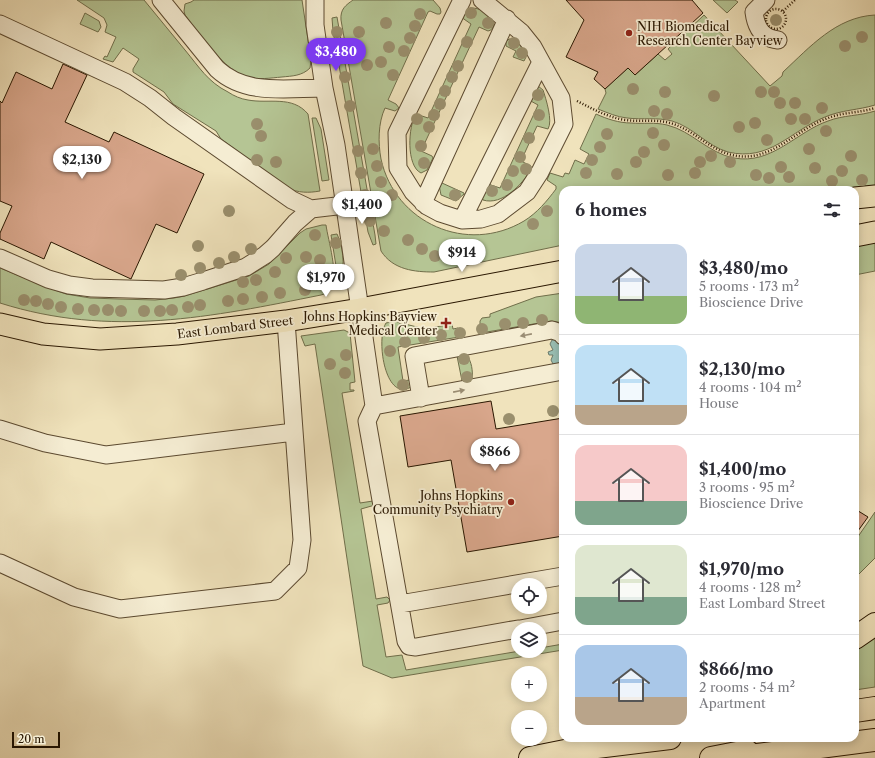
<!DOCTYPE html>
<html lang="en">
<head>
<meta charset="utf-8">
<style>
	body { margin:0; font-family:"Libre Caslon Text",serif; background:#f2f2f3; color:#2b2b33; height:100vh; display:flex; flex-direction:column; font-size:15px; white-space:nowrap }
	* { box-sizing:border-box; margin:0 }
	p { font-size:13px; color:#7c7c81 }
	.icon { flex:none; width:22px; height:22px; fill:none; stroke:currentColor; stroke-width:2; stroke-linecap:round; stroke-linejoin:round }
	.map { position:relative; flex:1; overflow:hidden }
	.sheet { position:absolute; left:559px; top:186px; width:300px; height:556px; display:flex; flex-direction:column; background:#fff; border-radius:12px; box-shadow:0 2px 10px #0003 }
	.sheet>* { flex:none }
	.fabs { position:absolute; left:511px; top:578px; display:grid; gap:8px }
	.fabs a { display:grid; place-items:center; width:36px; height:36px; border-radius:50%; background:#fff; box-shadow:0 2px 10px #0003; font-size:20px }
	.scale { position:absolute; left:12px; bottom:10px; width:48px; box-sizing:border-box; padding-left:4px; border:2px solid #2a1701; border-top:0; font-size:11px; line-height:14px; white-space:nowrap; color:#2a1701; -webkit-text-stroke:3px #f5edd3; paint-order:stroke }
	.price { position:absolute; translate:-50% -34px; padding:0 9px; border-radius:14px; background:#fff; color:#222; font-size:13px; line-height:26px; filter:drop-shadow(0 1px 2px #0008) }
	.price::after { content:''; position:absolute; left:50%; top:24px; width:12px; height:9px; margin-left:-6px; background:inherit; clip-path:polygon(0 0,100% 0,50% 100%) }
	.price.on { background:#7c3aed; color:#fff }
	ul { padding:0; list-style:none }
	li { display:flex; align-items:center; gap:12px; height:100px; padding:0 16px }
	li+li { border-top:1px solid #e1e1e2 }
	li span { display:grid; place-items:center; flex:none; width:112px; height:80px; border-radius:12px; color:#555 }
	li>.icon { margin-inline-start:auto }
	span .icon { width:48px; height:48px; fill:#fffc; stroke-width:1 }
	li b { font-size:17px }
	h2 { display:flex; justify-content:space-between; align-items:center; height:48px; padding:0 16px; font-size:17px }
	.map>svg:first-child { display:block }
	.green { fill:#b5c594; stroke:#706e4a }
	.water { fill:#9abeb2; stroke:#6d7b6b }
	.building { fill:#d9a78c; stroke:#2a1701 }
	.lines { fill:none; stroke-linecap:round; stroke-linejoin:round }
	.minor-casing { stroke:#5c4a30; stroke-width:19 }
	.major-casing { stroke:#2a1701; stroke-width:23 }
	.highway-casing { stroke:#2a1701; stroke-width:24 }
	.path { stroke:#2a1701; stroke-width:2.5; stroke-dasharray:1 2; stroke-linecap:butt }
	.minor { stroke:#f5edd3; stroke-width:17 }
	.major { stroke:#f0e3bc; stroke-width:21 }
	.highway { stroke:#f0e3bc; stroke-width:22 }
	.tree { fill:#9a8f6d }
	.oneway { fill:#9a8d74 }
	.poi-dot { fill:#8f2418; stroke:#f5edd3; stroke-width:1.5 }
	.labels { text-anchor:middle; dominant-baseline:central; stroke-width:3.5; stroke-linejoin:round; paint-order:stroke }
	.poi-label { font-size:12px; fill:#2a1701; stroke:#f5edd3; text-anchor:end }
	.street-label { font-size:12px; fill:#2a1701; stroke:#f5edd3 }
</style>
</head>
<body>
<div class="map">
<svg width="875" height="758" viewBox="0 0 875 758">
	<rect width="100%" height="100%" fill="#f0e3bc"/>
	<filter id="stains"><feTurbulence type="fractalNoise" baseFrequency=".005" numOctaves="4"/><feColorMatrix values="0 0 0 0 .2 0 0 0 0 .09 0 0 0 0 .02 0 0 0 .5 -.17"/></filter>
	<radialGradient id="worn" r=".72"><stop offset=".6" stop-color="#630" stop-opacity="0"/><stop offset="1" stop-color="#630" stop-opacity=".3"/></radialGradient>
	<path class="green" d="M77 0H144C158 17 171 33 185 50 199 67 208 82 228 92 234 96 241 99 248 100 269 104 292 95 308 114L320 191C309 193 298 193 288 188L221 139 216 131 173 104 164 92 133 72V69L139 59 123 48 113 62 103 59 105 56 107 57 116 37 105 32 107 25 104 18Z
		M194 0H302L311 60 310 68C302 76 292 76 282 77 270 78 259 80 248 77 224 71 200 35 185 15L184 11 185 4 191 2Z
		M353 0H433L440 8 441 12 440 14H437L430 11 428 12 388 100 396 104 399 108 395 111 385 108C378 123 378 143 381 159 395 223 467 255 524 221 537 213 547 201 556 189V186L547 180 550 173 563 177 565 173 569 174 575 160 584 164 589 154 580 149 596 114C607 119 619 123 631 123 643 124 655 122 667 125 692 131 708 153 734 158 772 165 796 132 828 121 843 115 860 116 875 111V187L855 190H563V245L434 272C415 272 393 270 381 251L341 20C340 9 346 5 353 0Z
		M713 0H735L738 2 727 13Z
		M471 8C480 8 486 12 493 18 495 23 494 30 488 31L479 27 421 151 432 156 433 158 427 170 421 173C406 166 408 126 416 114L428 118 471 24 461 17 464 11Z
		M85 13 99 21 101 27 98 32 80 24Z
		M704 15 770 86 782 76 783 72C810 47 836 17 875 15V105C859 110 841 110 825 117 790 131 770 162 728 152 707 146 693 127 672 121 657 117 643 120 627 118 617 117 608 113 598 109L606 93 605 89 628 68 635 75 658 54 665 60 672 54 668 49Z
		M337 17 375 235 376 244 373 245 368 232 333 31 332 18Z
		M509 39C520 39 525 48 526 57L524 61 513 57 516 51 506 46V42Z
		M538 86 543 90C546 99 553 121 548 129L537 126 521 161 531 166V169C523 184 502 206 483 200L482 197 488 184 500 188 538 105 529 100Z
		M312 118H316L321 129 329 180 322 181Z
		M442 183 464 193V194L456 201 441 195 439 185Z
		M322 225H326C328 240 339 275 331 288 329 292 325 294 321 295 212 317 110 338 0 303V268L52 289 66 294 90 298 119 299 155 300 174 298 185 296 249 276 269 264 300 233 306 229Z
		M337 234C343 246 345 265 341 278H338L331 235Z
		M875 241V271L855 275V245Z
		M563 293V323L551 321 481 333 484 327 480 325V321L482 318 490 317V314L536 297Z
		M396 321 401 324H405L425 329 452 324 453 329 458 328 457 330 459 337 398 347 403 381 416 379V383C386 411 375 339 386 323Z
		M344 330 350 333 355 382 350 383V390H354V391L342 393 360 503 373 501 375 505 361 509 376 599 387 597 390 600 388 603 377 605 386 657 402 655 406 670 520 651H540V648L563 644V650L392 678 363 666 315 344 305 346 301 336Z
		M466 353C472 363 473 370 472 380L462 381 457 356Z
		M875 512V558L855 578V541Z
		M875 637V687L855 690V651Z"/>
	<path class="water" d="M554 339 562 342 561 348H563V352L561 353 563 360 561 364H553L551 360 553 355H549L548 352 553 350 550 344 552 340Z"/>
	<path class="building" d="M566 0H692L703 13 635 75 628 68 605 89 594 79 598 72 566 57 584 20Z
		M63 64 87 75 65 122 109 142 114 132 204 174 177 233 156 224 131 279 51 242 44 259 0 239V233L12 206 0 201V101L2 103 16 72 52 89Z
		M491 401 496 429 563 418V536L467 552 451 460 408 467 400 416Z
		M855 509 868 517 855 535Z"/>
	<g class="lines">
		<g class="minor-casing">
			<path id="minor" d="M161 0 217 69C246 96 287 88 324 88
				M315 0V25L324 88 336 145 374 406 367 421 406 641 409 646 416 647 518 629
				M462 0 397 133 398 168 413 192 427 206 440 213 462 220 481 219 498 214 527 192 540 172 564 124 561 98 533 47 521 32 482 0
				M766 0 754 12C756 28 762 38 778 40
				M0 24 125 82 150 98 174 117 292 200 311 209
				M423 203 507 19
				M462 220 541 62
				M0 258 48 279 69 285 92 288 164 290 183 287 203 281 246 267 265 255 273 248 295 223 311 209 345 205
				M421 398 414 356 552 330 561 333 563 336
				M374 406 563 371
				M0 429 45 443 106 455 294 432
				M0 563 74 597 120 609 275 591 298 568 302 540 286 321
				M400 604 563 576
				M520 629 563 621"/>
		</g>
		<g class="major-casing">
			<path id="major" d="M855 198 875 196
				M855 236 875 232
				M0 324 43 334 100 339 177 334 286 321 360 309 563 271"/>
		</g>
		<g class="highway-casing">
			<path id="highway" d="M855 638 875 624
				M855 711 875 708
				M530 758 565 751 670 738
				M711 758 747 751
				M734 758 875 740"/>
		</g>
		<path class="path" d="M766 19a10 10 0 1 1 20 0a10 10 0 1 1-20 0Z
			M783 11 795 0
			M577 101C593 109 607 117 625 120 640 122 655 119 670 123 693 129 708 149 732 155 771 164 794 130 828 118 843 112 860 113 875 108"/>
		<use href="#minor" class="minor"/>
		<use href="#major" class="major"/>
		<use href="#highway" class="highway"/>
	</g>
	<g class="tree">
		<circle cx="471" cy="13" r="6"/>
		<circle cx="420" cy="14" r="6"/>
		<circle cx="776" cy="20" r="6"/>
		<circle cx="386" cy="23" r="6"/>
		<circle cx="488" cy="23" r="6"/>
		<circle cx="415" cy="26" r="6"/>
		<circle cx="337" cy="32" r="6"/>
		<circle cx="359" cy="32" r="6"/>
		<circle cx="862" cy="37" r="6"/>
		<circle cx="410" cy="38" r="6"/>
		<circle cx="467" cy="42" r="6"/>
		<circle cx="514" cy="43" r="6"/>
		<circle cx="845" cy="46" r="6"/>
		<circle cx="389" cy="47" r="6"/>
		<circle cx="404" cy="51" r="6"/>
		<circle cx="522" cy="53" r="6"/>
		<circle cx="381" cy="62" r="6"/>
		<circle cx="367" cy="65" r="6"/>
		<circle cx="458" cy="66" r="6"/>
		<circle cx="393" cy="75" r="6"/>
		<circle cx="345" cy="77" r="6"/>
		<circle cx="452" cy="77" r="6"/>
		<circle cx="633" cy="89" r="6"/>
		<circle cx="445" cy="91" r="6"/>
		<circle cx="665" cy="92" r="6"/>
		<circle cx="761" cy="92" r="6"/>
		<circle cx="774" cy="92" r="6"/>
		<circle cx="538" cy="95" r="6"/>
		<circle cx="714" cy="96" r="6"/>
		<circle cx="780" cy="103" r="6"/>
		<circle cx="795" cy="103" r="6"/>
		<circle cx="440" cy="104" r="6"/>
		<circle cx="350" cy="106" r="6"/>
		<circle cx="822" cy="108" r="6"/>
		<circle cx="654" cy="111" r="6"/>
		<circle cx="667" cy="114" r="6"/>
		<circle cx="434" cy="115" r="6"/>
		<circle cx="539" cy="115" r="6"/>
		<circle cx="417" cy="119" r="6"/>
		<circle cx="791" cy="119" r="6"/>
		<circle cx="805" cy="119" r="6"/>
		<circle cx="755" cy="123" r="6"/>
		<circle cx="257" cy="124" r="6"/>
		<circle cx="429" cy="127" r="6"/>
		<circle cx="739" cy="127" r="6"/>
		<circle cx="826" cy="131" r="6"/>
		<circle cx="653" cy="133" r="6"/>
		<circle cx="607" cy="134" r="6"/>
		<circle cx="261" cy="136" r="6"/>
		<circle cx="529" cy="138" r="6"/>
		<circle cx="767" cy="140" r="6"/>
		<circle cx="664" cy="145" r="6"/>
		<circle cx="421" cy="146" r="6"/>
		<circle cx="600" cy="147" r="6"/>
		<circle cx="373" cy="149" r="6"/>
		<circle cx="809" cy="149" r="6"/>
		<circle cx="358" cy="151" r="6"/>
		<circle cx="644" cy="152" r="6"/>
		<circle cx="711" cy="156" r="6"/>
		<circle cx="851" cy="156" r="6"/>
		<circle cx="520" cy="157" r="6"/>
		<circle cx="257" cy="160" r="6"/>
		<circle cx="592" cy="160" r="6"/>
		<circle cx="276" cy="162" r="6"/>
		<circle cx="636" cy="162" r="6"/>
		<circle cx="700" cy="162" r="6"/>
		<circle cx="730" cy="162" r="6"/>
		<circle cx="424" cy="163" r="6"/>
		<circle cx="377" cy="166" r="6"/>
		<circle cx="781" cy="167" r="6"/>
		<circle cx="815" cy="168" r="6"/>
		<circle cx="526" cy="169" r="6"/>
		<circle cx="513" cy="171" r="6"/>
		<circle cx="842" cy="171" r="6"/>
		<circle cx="361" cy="173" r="6"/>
		<circle cx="586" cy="173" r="6"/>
		<circle cx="695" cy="173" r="6"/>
		<circle cx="617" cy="174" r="6"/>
		<circle cx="668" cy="175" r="6"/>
		<circle cx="756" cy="175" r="6"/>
		<circle cx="789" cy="177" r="6"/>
		<circle cx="769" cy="178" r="6"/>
		<circle cx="862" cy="180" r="6"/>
		<circle cx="832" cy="181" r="6"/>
		<circle cx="381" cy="182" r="6"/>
		<circle cx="507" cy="185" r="6"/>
		<circle cx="492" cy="191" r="6"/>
		<circle cx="365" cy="195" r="6"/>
		<circle cx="392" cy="195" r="6"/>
		<circle cx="455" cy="195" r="6"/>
		<circle cx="229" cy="211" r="6"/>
		<circle cx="547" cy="211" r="6"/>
		<circle cx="370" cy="221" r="6"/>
		<circle cx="533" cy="224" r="6"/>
		<circle cx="384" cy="231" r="6"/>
		<circle cx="315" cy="235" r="6"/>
		<circle cx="408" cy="240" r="6"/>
		<circle cx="336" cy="243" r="6"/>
		<circle cx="198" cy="246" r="6"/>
		<circle cx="251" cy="249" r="6"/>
		<circle cx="422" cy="249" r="6"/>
		<circle cx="435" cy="256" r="6"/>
		<circle cx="234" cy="257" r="6"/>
		<circle cx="306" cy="257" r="6"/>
		<circle cx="286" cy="258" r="6"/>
		<circle cx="320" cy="260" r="6"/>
		<circle cx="219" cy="263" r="6"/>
		<circle cx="200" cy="268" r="6"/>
		<circle cx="275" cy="272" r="6"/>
		<circle cx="308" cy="274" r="6"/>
		<circle cx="181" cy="275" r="6"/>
		<circle cx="256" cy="280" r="6"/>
		<circle cx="243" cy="282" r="6"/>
		<circle cx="305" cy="290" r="6"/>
		<circle cx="280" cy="293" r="6"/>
		<circle cx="262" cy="297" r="6"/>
		<circle cx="243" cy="299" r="6"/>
		<circle cx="24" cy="300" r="6"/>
		<circle cx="36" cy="301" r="6"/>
		<circle cx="228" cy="301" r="6"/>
		<circle cx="48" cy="304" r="6"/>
		<circle cx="200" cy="305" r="6"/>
		<circle cx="61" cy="307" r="6"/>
		<circle cx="188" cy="307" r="6"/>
		<circle cx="78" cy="309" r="6"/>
		<circle cx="94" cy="310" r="6"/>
		<circle cx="108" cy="310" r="6"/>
		<circle cx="172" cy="310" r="6"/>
		<circle cx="121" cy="311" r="6"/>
		<circle cx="144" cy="311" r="6"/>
		<circle cx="160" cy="311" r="6"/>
		<circle cx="542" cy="320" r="6"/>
		<circle cx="523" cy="323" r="6"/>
		<circle cx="505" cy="324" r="6"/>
		<circle cx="482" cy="329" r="6"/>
		<circle cx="460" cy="333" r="6"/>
		<circle cx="441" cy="335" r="6"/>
		<circle cx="424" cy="338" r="6"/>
		<circle cx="405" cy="342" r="6"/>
		<circle cx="390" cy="351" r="6"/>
		<circle cx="346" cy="355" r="6"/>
		<circle cx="464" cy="359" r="6"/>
		<circle cx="330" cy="364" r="6"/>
		<circle cx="345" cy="373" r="6"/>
		<circle cx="467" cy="377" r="6"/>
		<circle cx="403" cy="385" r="6"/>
		<circle cx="553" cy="411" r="6"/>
		<circle cx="509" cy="419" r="6"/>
	</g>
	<defs><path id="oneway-solid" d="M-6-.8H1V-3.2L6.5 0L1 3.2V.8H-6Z"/></defs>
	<g class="oneway">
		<use href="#oneway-solid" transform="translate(526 335) rotate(169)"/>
		<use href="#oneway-solid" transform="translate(459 391) rotate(-11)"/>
	</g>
	<g class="poi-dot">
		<circle cx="629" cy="33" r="4"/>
		<path d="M444 317h4v4h4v4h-4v4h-4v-4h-4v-4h4z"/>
		<circle cx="511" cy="502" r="4"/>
	</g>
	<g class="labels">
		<g class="poi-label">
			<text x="637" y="26" text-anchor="start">NIH Biomedical<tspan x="637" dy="14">Research Center Bayview</tspan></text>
			<text x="437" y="316">Johns Hopkins Bayview<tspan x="437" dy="14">Medical Center</tspan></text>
			<text x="503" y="495">Johns Hopkins<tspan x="503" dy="14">Community Psychiatry</tspan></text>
		</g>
		<g class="street-label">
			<text transform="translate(235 327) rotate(-7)">East Lombard Street</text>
		</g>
	</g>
	<rect width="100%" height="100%" filter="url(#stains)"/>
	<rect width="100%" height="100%" fill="url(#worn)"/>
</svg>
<div class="fabs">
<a><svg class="icon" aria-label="locate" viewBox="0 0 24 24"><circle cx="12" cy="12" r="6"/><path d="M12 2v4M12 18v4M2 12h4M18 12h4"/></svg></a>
<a><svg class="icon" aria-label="layers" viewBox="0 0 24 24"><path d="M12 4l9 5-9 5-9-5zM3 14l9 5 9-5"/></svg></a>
<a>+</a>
<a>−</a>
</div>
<div class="scale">20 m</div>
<b class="price on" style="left:336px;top:72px">$3,480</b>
<b class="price" style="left:82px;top:180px">$2,130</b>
<b class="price" style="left:362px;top:225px">$1,400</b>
<b class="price" style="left:462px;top:273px">$914</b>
<b class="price" style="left:326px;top:298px">$1,970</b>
<b class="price" style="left:495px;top:472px">$866</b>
<section class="sheet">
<h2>6 homes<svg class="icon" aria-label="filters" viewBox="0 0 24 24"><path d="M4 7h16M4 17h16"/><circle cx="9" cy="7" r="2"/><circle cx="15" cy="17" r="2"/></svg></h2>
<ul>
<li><span style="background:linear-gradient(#c9d6e8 65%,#8fb573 0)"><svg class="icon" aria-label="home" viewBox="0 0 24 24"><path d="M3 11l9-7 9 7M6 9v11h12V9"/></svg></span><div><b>$3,480/mo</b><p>5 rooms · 173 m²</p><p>Bioscience Drive</p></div></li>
<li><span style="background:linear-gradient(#bfe0f5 75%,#b9a48a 0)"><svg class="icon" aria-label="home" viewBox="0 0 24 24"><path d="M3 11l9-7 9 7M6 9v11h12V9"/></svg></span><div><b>$2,130/mo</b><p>4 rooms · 104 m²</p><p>House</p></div></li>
<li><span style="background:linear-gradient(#f6c9c9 70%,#7fa58c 0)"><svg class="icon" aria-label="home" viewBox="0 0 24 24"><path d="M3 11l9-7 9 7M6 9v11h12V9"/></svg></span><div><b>$1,400/mo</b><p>3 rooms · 95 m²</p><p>Bioscience Drive</p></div></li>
<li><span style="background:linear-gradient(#dfe7d0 65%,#7fa58c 0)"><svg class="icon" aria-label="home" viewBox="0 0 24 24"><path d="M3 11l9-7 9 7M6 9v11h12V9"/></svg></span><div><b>$1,970/mo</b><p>4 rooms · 128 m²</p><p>East Lombard Street</p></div></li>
<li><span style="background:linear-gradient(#a9c7e8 65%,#b9a48a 0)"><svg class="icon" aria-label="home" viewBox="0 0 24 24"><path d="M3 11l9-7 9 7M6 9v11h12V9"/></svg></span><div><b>$866/mo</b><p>2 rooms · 54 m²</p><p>Apartment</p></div></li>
</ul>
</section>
</div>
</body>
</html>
